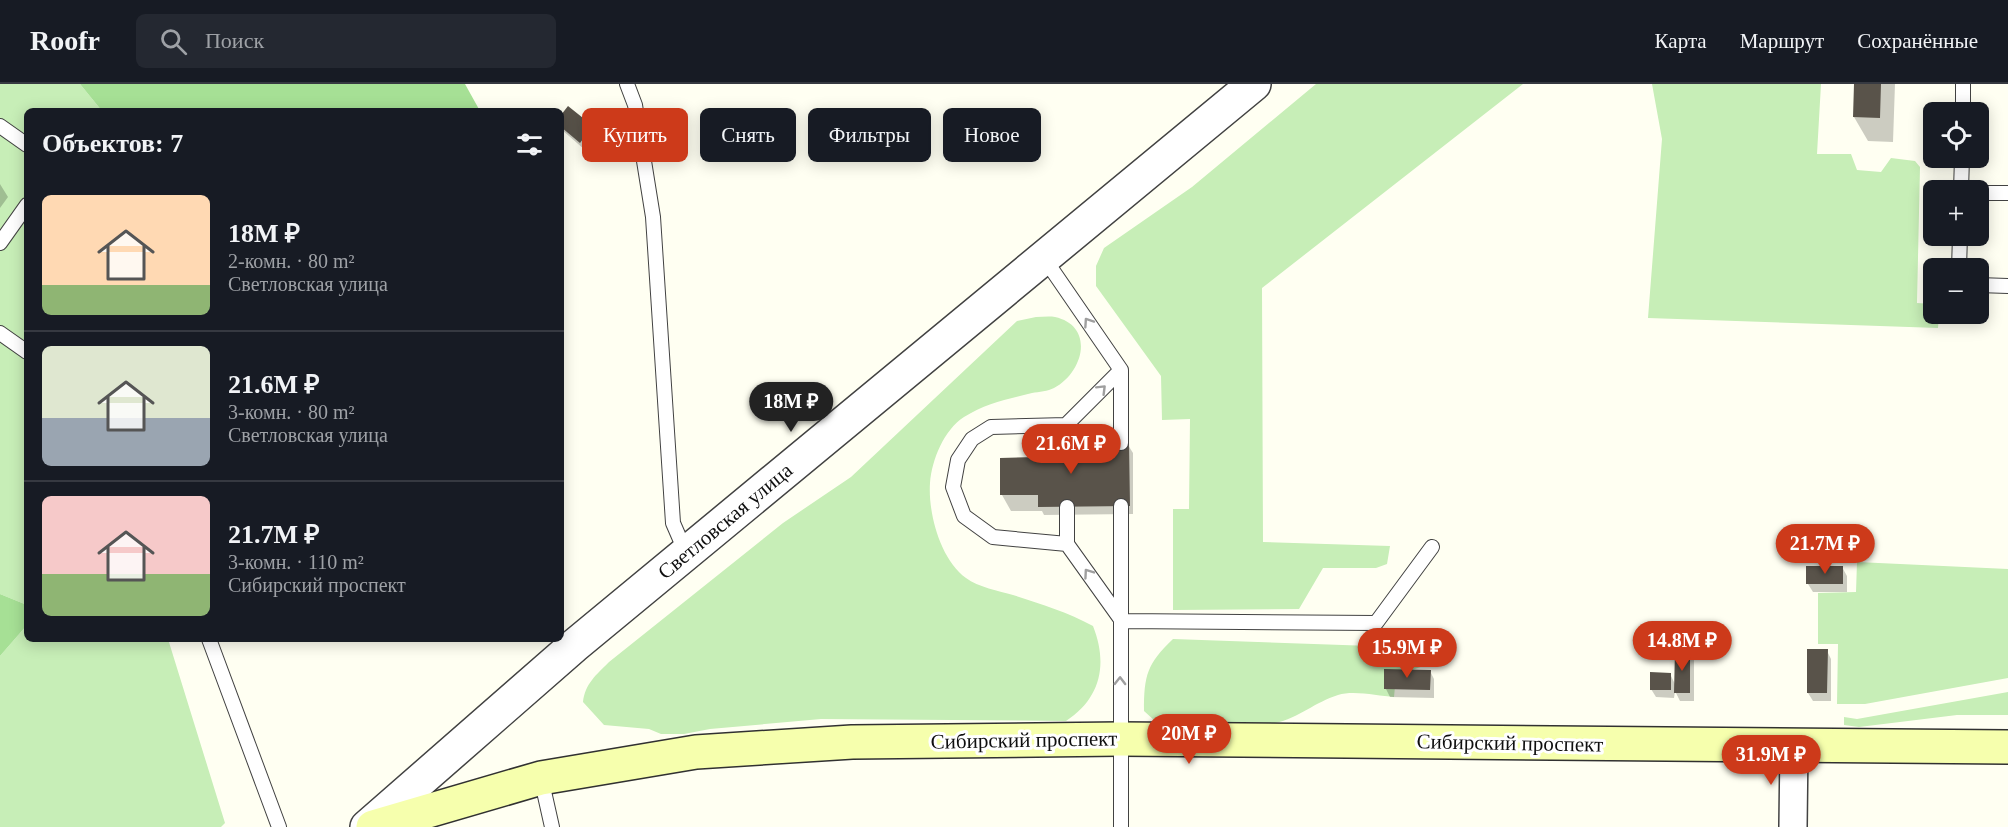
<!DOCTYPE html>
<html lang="ru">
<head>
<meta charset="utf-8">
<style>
	body { margin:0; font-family:"Times New Roman",serif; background:#242831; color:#f1f3f6; height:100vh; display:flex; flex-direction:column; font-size:22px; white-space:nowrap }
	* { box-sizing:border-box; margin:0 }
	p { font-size:20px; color:#9ea1a6 }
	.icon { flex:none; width:33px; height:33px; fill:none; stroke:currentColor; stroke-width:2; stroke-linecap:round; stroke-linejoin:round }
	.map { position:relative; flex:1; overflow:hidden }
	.details { position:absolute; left:24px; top:24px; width:540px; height:534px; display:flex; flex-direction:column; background:#171b24; border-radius:9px; box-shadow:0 3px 15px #0003 }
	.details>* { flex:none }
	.hud { position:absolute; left:582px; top:24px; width:570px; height:54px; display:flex; gap:12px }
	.tools { position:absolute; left:1923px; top:18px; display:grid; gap:12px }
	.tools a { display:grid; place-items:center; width:66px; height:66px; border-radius:9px; background:#171b24; box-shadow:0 3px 15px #0003; font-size:30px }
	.price { position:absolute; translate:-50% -51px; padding:0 14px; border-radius:21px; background:#cd3a1a; color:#fff; font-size:20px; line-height:39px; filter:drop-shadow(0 2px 3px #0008) }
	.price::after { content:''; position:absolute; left:50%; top:36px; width:18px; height:14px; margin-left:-9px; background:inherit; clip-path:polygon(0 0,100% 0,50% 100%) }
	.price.current { background:#222; color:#fff }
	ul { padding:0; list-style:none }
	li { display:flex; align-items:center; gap:18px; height:150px; padding:0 18px }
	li+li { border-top:2px solid #363941 }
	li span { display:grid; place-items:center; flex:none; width:168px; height:120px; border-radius:9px; color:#555 }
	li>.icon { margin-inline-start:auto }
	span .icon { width:72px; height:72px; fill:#fffc; stroke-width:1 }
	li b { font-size:26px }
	h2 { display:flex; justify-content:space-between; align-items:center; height:72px; padding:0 18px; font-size:26px }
	.pill { padding:0 21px; border-radius:9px; background:#171b24; box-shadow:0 3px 15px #0003; font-size:21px; line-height:54px }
	.pill.current { background:#cd3a1a; color:#fff }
	header { display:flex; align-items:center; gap:36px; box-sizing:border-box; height:84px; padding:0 30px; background:#171b24; border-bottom:2px solid #363941 }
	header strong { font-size:28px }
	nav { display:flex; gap:33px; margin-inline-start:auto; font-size:21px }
	.search { width:420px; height:54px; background:#242831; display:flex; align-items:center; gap:15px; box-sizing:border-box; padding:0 21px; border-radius:9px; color:#9ea1a6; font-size:22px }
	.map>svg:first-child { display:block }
	.green { fill:#c7eeb7 }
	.forest { fill:#a6e095 }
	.shadow { fill:#0003 }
	.building { fill:#59534a }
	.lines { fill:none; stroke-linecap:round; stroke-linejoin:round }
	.service-casing { stroke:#424242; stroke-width:16 }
	.minor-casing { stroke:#424242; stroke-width:30 }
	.tertiary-casing { stroke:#424242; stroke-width:36 }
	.secondary-casing { stroke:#313131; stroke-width:36 }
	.service { stroke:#fff; stroke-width:14 }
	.minor { stroke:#fff; stroke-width:27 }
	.tertiary { stroke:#fff; stroke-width:33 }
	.secondary { stroke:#f6ffad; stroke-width:33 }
	.oneway { stroke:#9f9f9f }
	.labels { text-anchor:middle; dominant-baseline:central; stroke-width:6; stroke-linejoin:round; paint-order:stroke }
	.street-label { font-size:21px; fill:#0f0f0f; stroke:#fff }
</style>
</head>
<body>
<header>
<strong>Roofr</strong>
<div class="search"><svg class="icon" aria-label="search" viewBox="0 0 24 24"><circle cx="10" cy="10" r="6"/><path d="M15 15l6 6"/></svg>Поиск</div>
<nav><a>Карта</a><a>Маршрут</a><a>Сохранённые</a></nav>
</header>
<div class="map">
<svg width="2008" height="743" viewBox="0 0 2008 743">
	<rect width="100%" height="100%" fill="#fffff2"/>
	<path class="green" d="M0 0H80L102 27H27V521L0 510Z
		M1316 0H1523L1262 204 1263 458 1390 462 1387 480 1376 484H1323L1299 525 1173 526V425H1189L1190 335 1162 336 1161 292 1096 202V182L1104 164 1192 103Z
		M1652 0H1821L1817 70H1851L1857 86 1881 88 1891 74 1915 77 1920 83 1917 219 1933 220 1934 230H1939L1938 244 1648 234 1662 55Z
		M1036 233C1042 233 1049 232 1055 233 1095 242 1084 288 1054 304 1048 307 1039 308 1032 309 1008 315 986 319 964 333 944 346 932 375 930 399 928 429 940 475 966 494 978 503 999 507 1013 511 1041 520 1067 528 1093 542 1108 580 1101 614 1066 637L821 635 710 645 684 650H661L649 645 604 641 583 618C585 600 596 591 609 578L783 439 851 393 1017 237Z
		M1857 478 2008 485V594L1865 620H1837L1838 560H1818V509L1856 508Z
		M27 541V555H168L225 739 221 743H0V572Z
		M1173 555 1430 564 1434 578 1396 592 1394 613C1378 612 1354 606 1338 611 1315 618 1299 634 1275 639L1155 637 1144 627C1144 591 1147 580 1173 555Z
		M2008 608V631H1957L1859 643 1844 641V633L1857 635Z"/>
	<path class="forest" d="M80 0H465L480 27H102Z
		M0 510 27 521V541L0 572Z"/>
	<path class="shadow" d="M1855 0H1895L1893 58 1868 57 1854 33Z
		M568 24 592 43 597 51 585 66 561 45V33Z
		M0 100 8 113 0 124Z
		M1128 361 1133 369V430L1044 431 1042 427H1011L1002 411 1039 375Z
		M1842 483 1847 492V508H1813L1808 500Z
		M1827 567 1831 575V617H1813L1808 609Z
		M1689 568 1694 576V617H1680L1675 607 1674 614 1656 613 1651 605 1670 590 1675 600Z
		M1430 587 1434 595V614L1390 613 1386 605Z"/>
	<path class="building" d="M1854 0H1881L1880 34 1853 33Z
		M568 22 593 42 580 59 561 43V31Z
		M1129 359 1130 422 1038 423V411H1000V374L1037 373V360Z
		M1806 482H1843V500H1806Z
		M1807 565H1828L1827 609H1807Z
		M1675 566 1690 567V609H1674Z
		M1384 585 1431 586 1430 606 1384 605Z
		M1650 588 1671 589V606H1650Z"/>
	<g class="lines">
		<g class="service-casing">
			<path id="service" d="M627 0 635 21 653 133 673 439 686 469
				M1963 28V0
				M0 42 27 61
				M1961 106 1962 74
				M1978 109H2008
				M0 159 27 121
				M1044 174 1121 286V359
				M1959 184 1960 152
				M1978 201 2008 202
				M0 249 27 268
				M1066 341 991 343 972 355 958 376 953 403 964 432 993 453 1067 460
				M1066 360V341L1121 286
				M1121 422V743
				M1067 423V460L1122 537 1376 539 1432 463
				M209 555 279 743
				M541 694 552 743"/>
		</g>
		<g class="minor-casing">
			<path id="minor" d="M1793 743 1794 662"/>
		</g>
		<g class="tertiary-casing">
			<path id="tertiary" d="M367 743 574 562 1254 0"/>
		</g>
		<g class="secondary-casing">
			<path id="secondary" d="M373 743 541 694 696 668 852 658 1120 655 2008 663"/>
		</g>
		<use href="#service" class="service"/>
		<use href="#minor" class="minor"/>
		<use href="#tertiary" class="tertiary"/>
		<use href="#secondary" class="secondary"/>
	</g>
	<defs><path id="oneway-chevron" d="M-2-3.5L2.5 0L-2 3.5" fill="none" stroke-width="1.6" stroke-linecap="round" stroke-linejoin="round" transform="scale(1.5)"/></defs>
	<g class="oneway">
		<use href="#oneway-chevron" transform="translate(1088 238) rotate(-124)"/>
		<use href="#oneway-chevron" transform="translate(1102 305) rotate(-45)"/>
		<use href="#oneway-chevron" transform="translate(1088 489) rotate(-125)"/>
		<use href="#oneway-chevron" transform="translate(1120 597) rotate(-89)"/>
	</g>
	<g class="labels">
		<g class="street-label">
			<text transform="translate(725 437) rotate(-40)">Светловская улица</text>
			<text transform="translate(1024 656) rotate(-1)">Сибирский проспект</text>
			<text transform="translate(1510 659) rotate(1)">Сибирский проспект</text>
		</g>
	</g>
</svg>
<div class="tools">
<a><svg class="icon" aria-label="locate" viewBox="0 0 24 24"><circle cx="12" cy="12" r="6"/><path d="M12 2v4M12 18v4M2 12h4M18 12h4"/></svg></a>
<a>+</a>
<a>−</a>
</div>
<b class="price current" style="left:791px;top:349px">18M ₽</b>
<b class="price" style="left:1071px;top:391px">21.6M ₽</b>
<b class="price" style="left:1825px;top:491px">21.7M ₽</b>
<b class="price" style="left:1682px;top:588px">14.8M ₽</b>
<b class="price" style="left:1407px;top:595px">15.9M ₽</b>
<b class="price" style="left:1189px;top:681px">20M ₽</b>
<b class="price" style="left:1771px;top:702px">31.9M ₽</b>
<div class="hud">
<a class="pill current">Купить</a>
<a class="pill">Снять</a>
<a class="pill">Фильтры</a>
<a class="pill">Новое</a>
</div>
<section class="details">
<h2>Объектов: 7<svg class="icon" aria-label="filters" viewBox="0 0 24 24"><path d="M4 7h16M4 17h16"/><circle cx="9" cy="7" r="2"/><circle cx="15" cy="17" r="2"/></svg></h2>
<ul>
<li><span style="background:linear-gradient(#ffd9b3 75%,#8fb573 0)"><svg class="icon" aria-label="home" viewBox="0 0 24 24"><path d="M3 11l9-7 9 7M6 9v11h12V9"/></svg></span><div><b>18M ₽</b><p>2-комн. · 80 m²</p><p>Светловская улица</p></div></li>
<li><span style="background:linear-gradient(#dfe7d0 60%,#9aa5b1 0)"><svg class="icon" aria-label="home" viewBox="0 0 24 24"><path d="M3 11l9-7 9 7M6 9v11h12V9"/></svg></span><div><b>21.6M ₽</b><p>3-комн. · 80 m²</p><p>Светловская улица</p></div></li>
<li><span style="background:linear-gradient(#f6c9c9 65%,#8fb573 0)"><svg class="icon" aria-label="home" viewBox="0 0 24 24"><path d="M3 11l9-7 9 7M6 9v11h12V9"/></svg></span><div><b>21.7M ₽</b><p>3-комн. · 110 m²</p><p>Сибирский проспект</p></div></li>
</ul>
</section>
</div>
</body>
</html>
